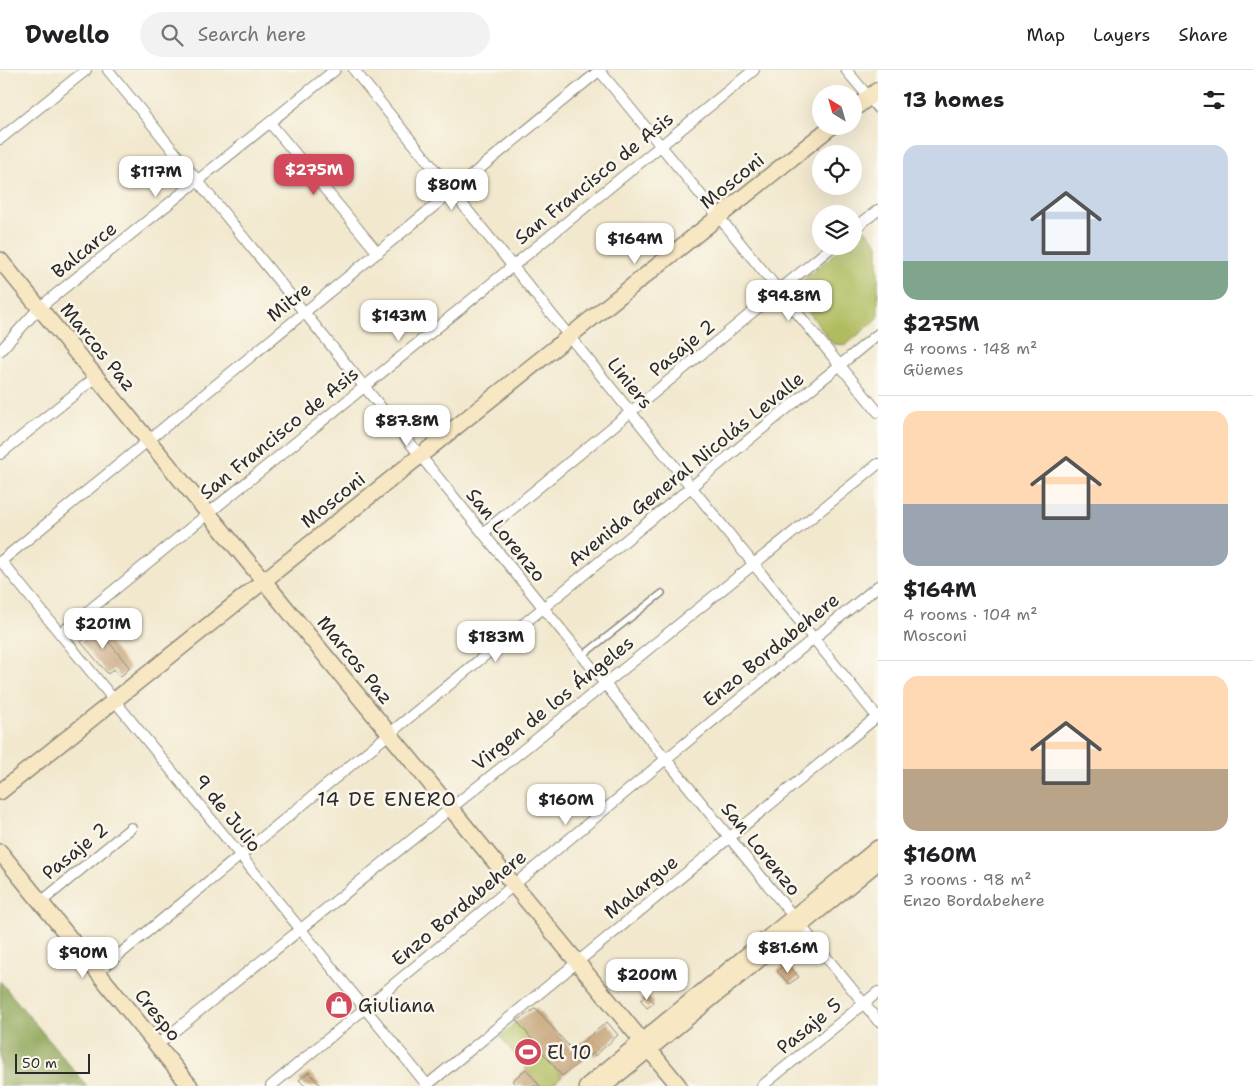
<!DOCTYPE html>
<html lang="en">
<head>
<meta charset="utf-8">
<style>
	body { margin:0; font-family:"Shantell Sans",sans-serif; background:#f2f2f2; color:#202124; height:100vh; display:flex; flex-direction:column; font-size:19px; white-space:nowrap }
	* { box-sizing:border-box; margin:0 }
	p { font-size:16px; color:#757577 }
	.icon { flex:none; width:28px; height:28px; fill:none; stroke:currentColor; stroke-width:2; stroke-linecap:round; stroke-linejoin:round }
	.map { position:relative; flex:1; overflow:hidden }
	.side { display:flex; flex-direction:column; background:#fff; width:375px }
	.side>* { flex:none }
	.needle { width:32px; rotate:323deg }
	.tools { position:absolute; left:812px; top:15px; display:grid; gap:10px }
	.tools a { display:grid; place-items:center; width:50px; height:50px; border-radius:50%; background:#fff; box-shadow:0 5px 20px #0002; font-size:25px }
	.scale { position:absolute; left:15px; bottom:12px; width:75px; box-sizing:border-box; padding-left:5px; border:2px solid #2b2b2b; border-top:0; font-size:14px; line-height:18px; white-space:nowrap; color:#2b2b2b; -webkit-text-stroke:4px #fbf7ec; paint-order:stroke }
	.price { position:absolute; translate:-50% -42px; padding:0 11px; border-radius:10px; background:#fff; color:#222; font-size:16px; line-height:32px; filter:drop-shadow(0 1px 2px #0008) }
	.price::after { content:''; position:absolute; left:50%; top:30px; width:15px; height:11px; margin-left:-8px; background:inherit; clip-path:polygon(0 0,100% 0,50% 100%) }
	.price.selected { background:#d1495b; color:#fff }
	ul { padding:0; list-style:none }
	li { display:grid; align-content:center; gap:10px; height:265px; padding:0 25px }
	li+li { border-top:1px solid #e0e0e0 }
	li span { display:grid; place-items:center; height:155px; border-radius:15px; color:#555 }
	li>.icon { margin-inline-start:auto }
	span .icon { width:90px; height:90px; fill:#fffc; stroke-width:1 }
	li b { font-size:21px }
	h2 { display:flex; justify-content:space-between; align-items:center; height:60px; padding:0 25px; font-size:21px }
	header { display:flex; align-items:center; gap:30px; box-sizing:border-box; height:70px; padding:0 25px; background:#fff; border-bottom:1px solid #e0e0e0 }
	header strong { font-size:24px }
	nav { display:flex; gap:28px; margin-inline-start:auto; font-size:18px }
	.search { width:350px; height:45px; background:#f2f2f2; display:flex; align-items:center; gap:12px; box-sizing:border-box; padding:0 18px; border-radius:28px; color:#757577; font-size:19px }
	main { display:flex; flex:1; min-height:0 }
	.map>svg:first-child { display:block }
	.green { fill:#b0bc5e; stroke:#6e7444 }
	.forest { fill:#8ca455; stroke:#5c6840 }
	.building { fill:#c4a177 }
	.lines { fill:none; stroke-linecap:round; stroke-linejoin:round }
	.lane-casing { stroke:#8e8a7c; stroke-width:8 }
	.street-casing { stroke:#8e8a7c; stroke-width:12 }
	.secondary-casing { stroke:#8e8a7c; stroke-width:18 }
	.lane { stroke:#fff; stroke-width:5 }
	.street { stroke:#fff; stroke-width:10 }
	.secondary { stroke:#f8e7c3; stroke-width:15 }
	.labels { text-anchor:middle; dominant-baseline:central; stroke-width:5; stroke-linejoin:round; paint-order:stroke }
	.street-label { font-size:19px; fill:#2b2b2b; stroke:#fbf7ec }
	.poi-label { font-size:19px; fill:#2b2b2b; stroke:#fbf7ec; text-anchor:start }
	.neighbourhood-label { font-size:20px; letter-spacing:1px; fill:#2b2b2b; stroke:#fbf7ec }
</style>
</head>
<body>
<header>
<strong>Dwello</strong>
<div class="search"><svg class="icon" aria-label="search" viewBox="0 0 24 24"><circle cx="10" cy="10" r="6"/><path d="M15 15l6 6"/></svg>Search here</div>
<nav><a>Map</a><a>Layers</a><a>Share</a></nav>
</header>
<main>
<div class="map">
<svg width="878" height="1016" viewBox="0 0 878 1016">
	<rect width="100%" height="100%" fill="#fbf7ec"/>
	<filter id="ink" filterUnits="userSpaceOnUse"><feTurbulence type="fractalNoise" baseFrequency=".02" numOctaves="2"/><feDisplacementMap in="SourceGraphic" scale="10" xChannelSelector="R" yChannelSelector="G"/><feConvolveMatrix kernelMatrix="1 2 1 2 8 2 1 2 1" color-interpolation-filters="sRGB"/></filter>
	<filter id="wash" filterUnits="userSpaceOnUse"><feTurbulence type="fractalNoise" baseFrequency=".0096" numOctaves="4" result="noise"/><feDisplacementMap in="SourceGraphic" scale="20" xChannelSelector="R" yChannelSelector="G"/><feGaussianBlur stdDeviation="1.12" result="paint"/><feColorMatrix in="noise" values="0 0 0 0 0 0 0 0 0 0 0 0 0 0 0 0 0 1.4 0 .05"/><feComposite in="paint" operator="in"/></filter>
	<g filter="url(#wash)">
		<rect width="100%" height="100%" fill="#f1e8ce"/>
		<path class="green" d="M864 158 878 174V248L846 275 833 274 792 220 843 176H854V167Z
			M517 951 562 1006 550 1016H540L500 966Z"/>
		<path class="forest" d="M0 911 87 1016H0Z"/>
		<g id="blocks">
			<path class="building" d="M90 549 130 598 120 607 114 599 108 604 81 572 87 566 80 557Z
				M787 893 799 907 789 914 777 901Z
				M647 924 654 933 647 938 641 930Z
				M339 926 345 933 347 938 340 943 331 932Z
				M536 938 572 980 607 952 618 965 595 986 592 983 562 1006 517 951Z
				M526 999 540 1016H517L512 1011Z
				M309 1002 321 1016H305L299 1010Z"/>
		</g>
	</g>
	<g filter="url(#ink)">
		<use href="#blocks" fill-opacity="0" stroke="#8e8a7c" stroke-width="1"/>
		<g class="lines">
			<g class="lane-casing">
				<path id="lane" d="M582 586 662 523"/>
			</g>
			<g class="street-casing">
				<path id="street" d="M108 0 878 951
					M354 0 878 648
					M599 0 878 342
					M846 0 878 38
					M270 53 378 183
					M0 69 86 0
					M854 159 878 140
					M0 281 39 238 335 0
					M0 384 96 307
					M483 463 833 176
					M1 491 428 1016
					M0 492 600 0
					M60 564 754 0
					M41 832 131 758
					M98 902 878 264
					M157 975 878 394
					M271 1016 666 689 878 516
					M426 1016 878 646
					M762 1016 878 922"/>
			</g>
			<g class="secondary-casing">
				<path id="secondary" d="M854 39 878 20
					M0 190 679 1016
					M0 722 832 56
					M0 782 190 1016
					M587 1016 878 778
					M604 1016 878 792"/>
			</g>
			<use href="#lane" class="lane"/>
			<use href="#street" class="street"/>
			<use href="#secondary" class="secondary"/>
		</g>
	</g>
	<defs>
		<g id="shop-disc" transform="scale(1.4375)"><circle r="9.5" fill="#d1495b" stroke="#fbf7ec"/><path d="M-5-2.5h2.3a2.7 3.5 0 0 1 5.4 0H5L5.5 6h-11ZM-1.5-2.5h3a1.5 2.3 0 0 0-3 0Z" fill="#fff"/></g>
		<g id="stadium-disc" transform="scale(1.4375)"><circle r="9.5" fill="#d1495b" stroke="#fbf7ec"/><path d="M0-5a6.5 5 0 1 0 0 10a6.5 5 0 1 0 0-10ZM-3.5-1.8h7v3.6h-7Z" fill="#fff"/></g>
	</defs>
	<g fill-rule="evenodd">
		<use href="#shop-disc" x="339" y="935"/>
		<use href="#stadium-disc" x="528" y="982"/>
	</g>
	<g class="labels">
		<g class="street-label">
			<text transform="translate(594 108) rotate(-39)">San Francisco de Asis</text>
			<text transform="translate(732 111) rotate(-39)">Mosconi</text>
			<text transform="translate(84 180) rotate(-39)">Balcarce</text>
			<text transform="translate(289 232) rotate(-39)">Mitre</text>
			<text transform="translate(98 277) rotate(51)">Marcos Paz</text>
			<text transform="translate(682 278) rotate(-39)">Pasaje 2</text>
			<text transform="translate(630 313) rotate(51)">Liniers</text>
			<text transform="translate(279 363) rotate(-39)">San Francisco de Asis</text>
			<text transform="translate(686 399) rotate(-39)">Avenida General Nicolás Levalle</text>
			<text transform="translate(333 430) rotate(-39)">Mosconi</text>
			<text transform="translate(506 465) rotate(51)">San Lorenzo</text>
			<text transform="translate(771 580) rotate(-39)">Enzo Bordabehere</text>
			<text transform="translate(355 590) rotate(51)">Marcos Paz</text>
			<text transform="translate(553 633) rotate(-39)">Virgen de los Ángeles</text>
			<text transform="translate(228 743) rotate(51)">9 de Julio</text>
			<text transform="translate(761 779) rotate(51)">San Lorenzo</text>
			<text transform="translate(75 781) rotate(-39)">Pasaje 2</text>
			<text transform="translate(641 817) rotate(-39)">Malargue</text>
			<text transform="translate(459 838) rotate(-40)">Enzo Bordabehere</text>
			<text transform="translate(158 945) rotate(51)">Crespo</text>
			<text transform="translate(809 956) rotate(-39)">Pasaje 5</text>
		</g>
		<g class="poi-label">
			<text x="358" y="935">Giuliana</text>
			<text x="547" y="982">El 10</text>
		</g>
		<g class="neighbourhood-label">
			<text x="387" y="729">14 DE ENERO</text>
		</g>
	</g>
</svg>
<div class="tools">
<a><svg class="needle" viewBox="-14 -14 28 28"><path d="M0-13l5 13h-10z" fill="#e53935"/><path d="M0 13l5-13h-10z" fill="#757577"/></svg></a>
<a><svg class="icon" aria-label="locate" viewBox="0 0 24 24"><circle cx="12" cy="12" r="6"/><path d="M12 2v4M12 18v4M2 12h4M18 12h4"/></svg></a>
<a><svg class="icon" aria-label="layers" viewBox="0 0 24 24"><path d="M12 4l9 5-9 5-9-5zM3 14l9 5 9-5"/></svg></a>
</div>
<div class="scale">50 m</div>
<b class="price selected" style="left:314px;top:126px">$275M</b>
<b class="price" style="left:156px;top:128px">$117M</b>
<b class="price" style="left:452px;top:141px">$80M</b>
<b class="price" style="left:635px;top:195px">$164M</b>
<b class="price" style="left:789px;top:252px">$94.8M</b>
<b class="price" style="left:399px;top:272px">$143M</b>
<b class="price" style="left:407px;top:377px">$87.8M</b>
<b class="price" style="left:103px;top:580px">$201M</b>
<b class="price" style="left:496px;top:593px">$183M</b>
<b class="price" style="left:566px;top:756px">$160M</b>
<b class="price" style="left:788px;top:904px">$81.6M</b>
<b class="price" style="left:83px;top:909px">$90M</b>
<b class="price" style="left:647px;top:931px">$200M</b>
</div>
<section class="side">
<h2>13 homes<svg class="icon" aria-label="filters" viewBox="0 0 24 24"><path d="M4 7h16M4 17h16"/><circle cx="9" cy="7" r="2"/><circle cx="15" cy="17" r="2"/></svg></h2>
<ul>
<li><span style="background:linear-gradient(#c9d6e8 75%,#7fa58c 0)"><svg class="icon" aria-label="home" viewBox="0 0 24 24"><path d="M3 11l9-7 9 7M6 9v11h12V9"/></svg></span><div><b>$275M</b><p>4 rooms · 148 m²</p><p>Güemes</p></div></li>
<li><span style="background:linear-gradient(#ffd9b3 60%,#9aa5b1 0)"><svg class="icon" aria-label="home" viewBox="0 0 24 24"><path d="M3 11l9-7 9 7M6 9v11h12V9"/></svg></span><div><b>$164M</b><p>4 rooms · 104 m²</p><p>Mosconi</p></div></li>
<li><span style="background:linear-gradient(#ffd9b3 60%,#b9a48a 0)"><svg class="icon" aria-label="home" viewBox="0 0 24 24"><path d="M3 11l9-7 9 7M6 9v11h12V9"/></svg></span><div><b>$160M</b><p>3 rooms · 98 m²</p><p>Enzo Bordabehere</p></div></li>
</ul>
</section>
</main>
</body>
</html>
